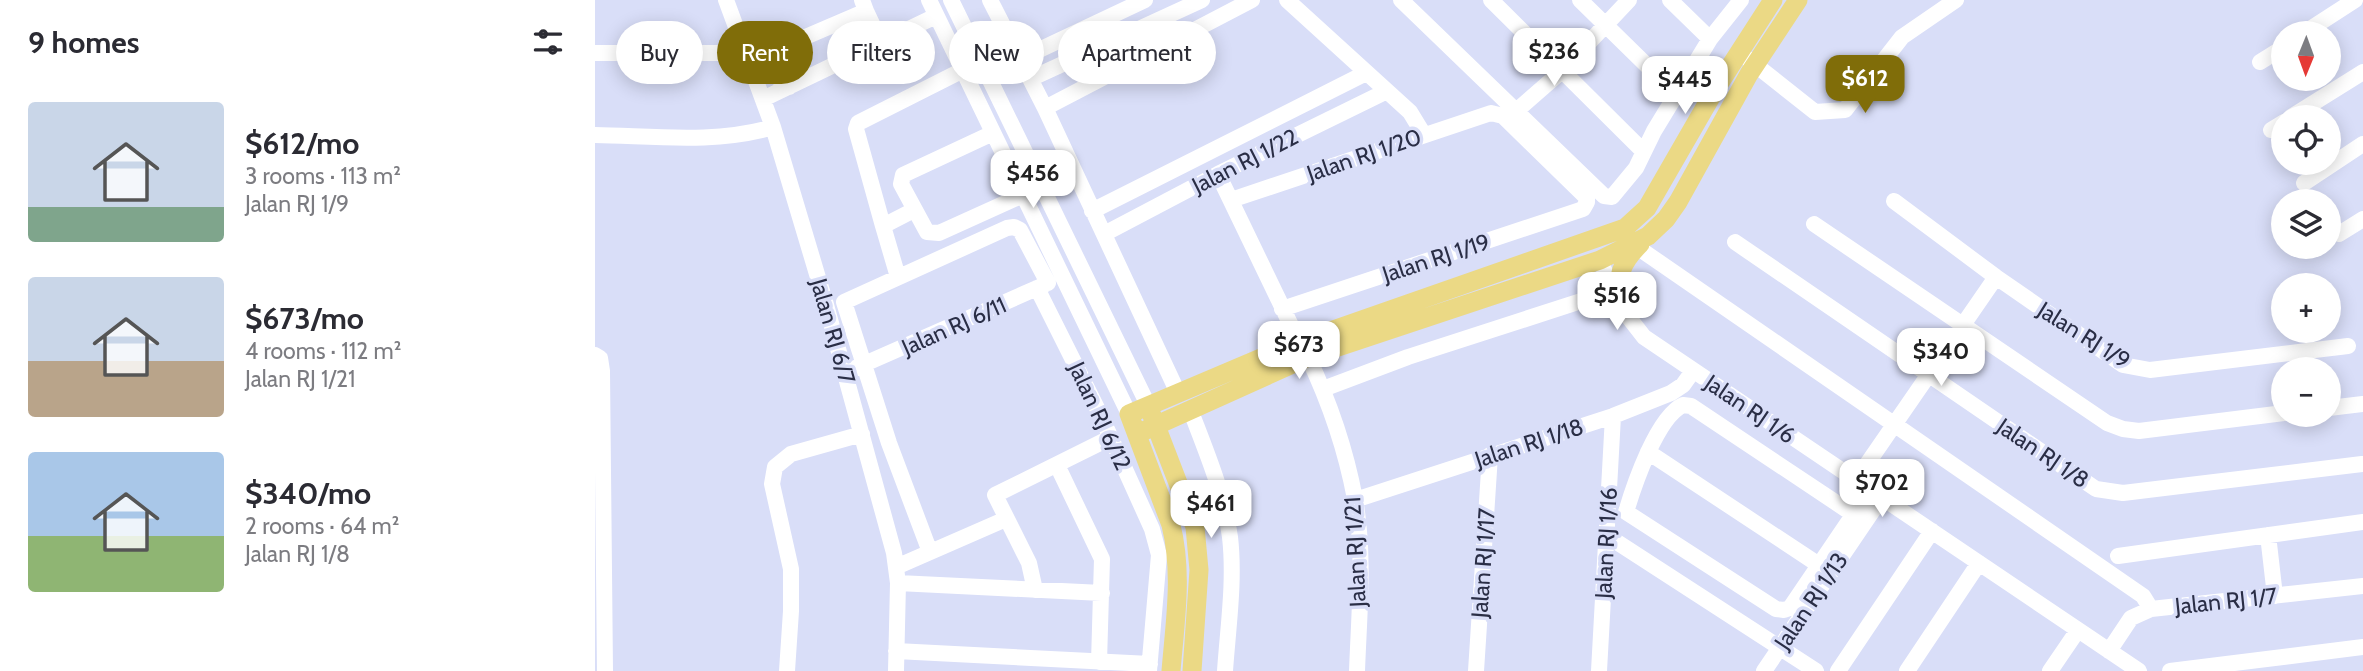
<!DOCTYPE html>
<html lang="en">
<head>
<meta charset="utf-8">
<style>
	body { margin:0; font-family:Cabin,sans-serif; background:#f7f7f7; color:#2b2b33; height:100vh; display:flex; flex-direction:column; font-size:26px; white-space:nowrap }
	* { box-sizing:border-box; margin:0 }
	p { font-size:23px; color:#7c7c81 }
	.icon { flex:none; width:38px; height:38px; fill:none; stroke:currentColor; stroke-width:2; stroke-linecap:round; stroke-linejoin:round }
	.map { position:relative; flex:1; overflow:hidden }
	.panel { display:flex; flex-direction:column; background:#fff; width:595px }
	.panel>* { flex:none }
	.hud { position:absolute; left:21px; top:21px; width:665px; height:63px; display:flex; gap:14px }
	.needle { width:46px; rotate:181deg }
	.controls { position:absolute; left:1676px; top:21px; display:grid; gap:14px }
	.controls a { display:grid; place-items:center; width:70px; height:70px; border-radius:50%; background:#fff; box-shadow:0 4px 18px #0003; font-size:35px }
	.price { position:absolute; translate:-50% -60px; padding:0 16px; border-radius:14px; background:#fff; color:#222; font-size:23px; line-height:46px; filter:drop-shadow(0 2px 4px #0008) }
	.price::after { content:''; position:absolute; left:50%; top:42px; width:21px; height:16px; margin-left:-10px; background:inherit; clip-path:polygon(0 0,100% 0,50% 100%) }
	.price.current { background:#806d09; color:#fff }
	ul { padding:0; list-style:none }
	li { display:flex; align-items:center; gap:21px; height:175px; padding:0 28px }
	li span { display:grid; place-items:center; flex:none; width:196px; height:140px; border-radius:7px; color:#555 }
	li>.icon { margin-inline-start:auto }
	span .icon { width:84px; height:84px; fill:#fffc; stroke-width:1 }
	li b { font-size:30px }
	h2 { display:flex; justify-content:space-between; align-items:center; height:84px; padding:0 28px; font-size:30px }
	.tag { padding:0 24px; border-radius:32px; background:#fff; box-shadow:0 4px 18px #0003; font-size:24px; line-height:63px }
	.tag.current { background:#806d09; color:#fff }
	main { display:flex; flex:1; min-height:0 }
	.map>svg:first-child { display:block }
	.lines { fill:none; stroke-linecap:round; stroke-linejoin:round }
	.minor { stroke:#fff; stroke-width:16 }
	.major { stroke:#ebd985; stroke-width:19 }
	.labels { text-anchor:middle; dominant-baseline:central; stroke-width:7; stroke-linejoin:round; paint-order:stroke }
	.street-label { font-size:23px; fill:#2a2e46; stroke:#d9def8 }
</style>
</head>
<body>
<main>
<section class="panel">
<h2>9 homes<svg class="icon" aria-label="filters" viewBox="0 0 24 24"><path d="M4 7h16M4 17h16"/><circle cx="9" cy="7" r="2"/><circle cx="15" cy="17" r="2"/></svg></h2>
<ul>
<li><span style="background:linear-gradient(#c9d6e8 75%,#7fa58c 0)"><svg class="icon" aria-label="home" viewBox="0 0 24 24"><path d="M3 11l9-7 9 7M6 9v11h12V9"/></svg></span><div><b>$612/mo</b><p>3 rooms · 113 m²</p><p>Jalan RJ 1/9</p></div></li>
<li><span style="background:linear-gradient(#c9d6e8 60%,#b9a48a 0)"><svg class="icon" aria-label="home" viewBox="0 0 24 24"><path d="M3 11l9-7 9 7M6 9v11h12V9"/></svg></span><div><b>$673/mo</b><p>4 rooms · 112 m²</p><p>Jalan RJ 1/21</p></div></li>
<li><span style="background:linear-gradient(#a9c7e8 60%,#8fb573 0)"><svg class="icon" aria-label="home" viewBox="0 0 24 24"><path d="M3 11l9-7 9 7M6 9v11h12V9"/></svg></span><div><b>$340/mo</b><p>2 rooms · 64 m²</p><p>Jalan RJ 1/8</p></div></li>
</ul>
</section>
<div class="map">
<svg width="1768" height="671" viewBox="0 0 1768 671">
	<rect width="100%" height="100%" fill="#d9def8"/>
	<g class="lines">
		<path class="minor" d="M131 0 178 127 230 301 299 553 303 583 301 671
			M334 0 534 414
			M356 0 553 405
			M395 0 450 108 583 393
			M692 0 815 112 829 135
			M806 0 1009 196 1017 197 1041 168 1059 131 1115 39 1146 0
			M896 0 1048 151
			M985 0 1082 95
			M1075 0 1115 39
			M271 11 286 43
			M1709 33 1760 0
			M0 53H173L271 11 267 0
			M173 53 186 82 194 87
			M425 59 550 0
			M1153 59 1220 112 1250 110 1307 37 1361 0
			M1665 62 1689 47
			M435 79 607 0
			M168 99 341 16
			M450 108 657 0
			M920 112 968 70 1034 0
			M1696 117 1768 72
			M1676 130 1689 122
			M398 133 308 175 306 184 332 232 344 233 428 195
			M0 135C59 136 120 144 178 127
			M623 174 704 342
			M1709 183 1768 144
			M636 200 896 113 908 116 992 198V202L988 209 687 309
			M1299 201 1401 277 1528 365 1555 370 1753 346
			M497 211 771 73
			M1219 224 1512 423 1528 429 1544 431 1689 413
			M288 226 261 129 263 123 368 70
			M509 234 623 174 792 91
			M1744 234 1768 219
			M1140 242 1501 489 1528 493 1767 464
			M1042 247 1548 596 1556 609
			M1005 260 1024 305 1049 337 1544 671
			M303 277 288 226 319 210
			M442 288 506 416 557 529 564 555 554 671
			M0 355 5 358 7 371 10 671
			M713 357C734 401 751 451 760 499 770 555 764 614 762 671
			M258 369 449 285
			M728 389 813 357 1017 291
			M1734 408 1768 404
			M595 409C611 451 629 493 635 537 640 581 633 627 630 671
			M1053 452 1224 565
			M462 465 507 559 504 662
			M1261 480 1401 277
			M760 500 1018 416 1076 393 1088 385 1098 371
			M1258 514 1096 406 1088 405C1062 417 1039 485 1031 512L1181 609 1189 610 1195 608 1275 490
			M1011 535 1221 671
			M1673 535 1680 596
			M335 552 294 443 249 302 412 228 419 227 425 230 453 283
			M1523 556 1768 522
			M301 567 411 519
			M303 583 507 593
			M440 590 434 563 400 495 515 438
			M301 651 555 664
			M1514 651 1536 618 1556 609 1768 586
			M192 671 196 611V569L177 484 180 467 196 454 267 434
			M881 671 895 455
			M1004 671 1018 416
			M1169 671 1287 497
			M1243 671 1337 531
			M1312 671 1384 563
			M1455 671 1483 630
			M1575 671 1768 647"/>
		<path class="major" d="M1024 305C1024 275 1023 266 1045 244
			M556 413 600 527 604 570 597 671
			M542 434 713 357 1005 260 1053 236 1071 219 1083 202 1154 74 1203 0
			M576 671C580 622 588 573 576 525L534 414 704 342 1030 228 1052 208 1120 90 1178 0"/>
	</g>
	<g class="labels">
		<g class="street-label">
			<text transform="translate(769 155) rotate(-19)">Jalan RJ 1/20</text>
			<text transform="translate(650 161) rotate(-27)">Jalan RJ 1/22</text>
			<text transform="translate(841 258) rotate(-18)">Jalan RJ 1/19</text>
			<text transform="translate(359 326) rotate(-24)">Jalan RJ 6/11</text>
			<text transform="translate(238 331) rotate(74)">Jalan RJ 6/7</text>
			<text transform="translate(1489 335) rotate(32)">Jalan RJ 1/9</text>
			<text transform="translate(1155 409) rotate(34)">Jalan RJ 1/6</text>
			<text transform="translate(505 416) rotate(65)">Jalan RJ 6/12</text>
			<text transform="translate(934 443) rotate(-18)">Jalan RJ 1/18</text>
			<text transform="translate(1448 453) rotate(34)">Jalan RJ 1/8</text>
			<text transform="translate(1011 543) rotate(-87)">Jalan RJ 1/16</text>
			<text transform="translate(760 552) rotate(-93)">Jalan RJ 1/21</text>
			<text transform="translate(888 563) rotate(-86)">Jalan RJ 1/17</text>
			<text transform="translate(1216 601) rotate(-56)">Jalan RJ 1/13</text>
			<text transform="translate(1631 601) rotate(-6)">Jalan RJ 1/7</text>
		</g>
	</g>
</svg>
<div class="controls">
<a><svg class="needle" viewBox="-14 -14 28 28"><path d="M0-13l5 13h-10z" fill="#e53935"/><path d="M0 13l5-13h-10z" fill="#7c7c81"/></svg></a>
<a><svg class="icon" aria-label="locate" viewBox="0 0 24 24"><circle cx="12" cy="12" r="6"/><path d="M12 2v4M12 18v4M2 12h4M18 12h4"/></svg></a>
<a><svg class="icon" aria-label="layers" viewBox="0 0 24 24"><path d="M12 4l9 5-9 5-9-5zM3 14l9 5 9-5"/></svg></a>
<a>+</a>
<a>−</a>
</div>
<b class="price" style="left:959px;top:88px">$236</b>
<b class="price current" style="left:1270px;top:115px">$612</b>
<b class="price" style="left:1090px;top:116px">$445</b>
<b class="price" style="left:438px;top:210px">$456</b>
<b class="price" style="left:1022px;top:332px">$516</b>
<b class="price" style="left:704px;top:381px">$673</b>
<b class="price" style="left:1346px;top:388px">$340</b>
<b class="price" style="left:1287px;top:519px">$702</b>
<b class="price" style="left:616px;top:540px">$461</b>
<div class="hud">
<a class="tag">Buy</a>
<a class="tag current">Rent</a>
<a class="tag">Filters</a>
<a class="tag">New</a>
<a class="tag">Apartment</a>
</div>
</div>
</main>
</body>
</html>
